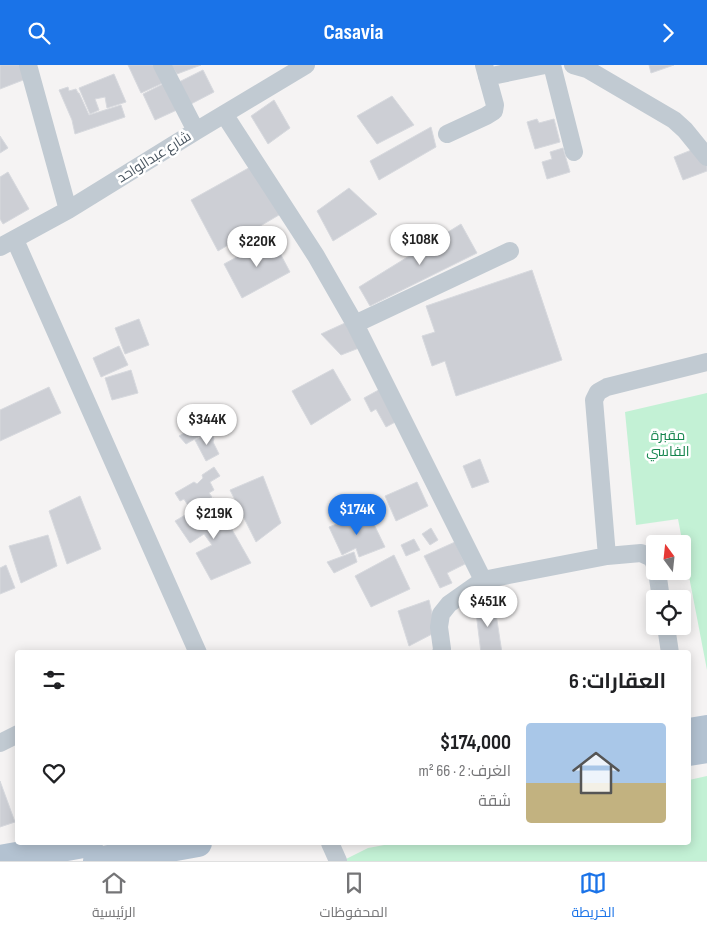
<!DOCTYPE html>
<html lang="ar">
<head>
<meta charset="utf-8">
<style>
	body { margin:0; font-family:"Sofia Sans Condensed",Cairo,sans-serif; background:#f2f2f2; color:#202124; direction:rtl; height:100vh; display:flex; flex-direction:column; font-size:19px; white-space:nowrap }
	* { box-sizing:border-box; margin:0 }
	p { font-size:16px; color:#757577 }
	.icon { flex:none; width:28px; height:28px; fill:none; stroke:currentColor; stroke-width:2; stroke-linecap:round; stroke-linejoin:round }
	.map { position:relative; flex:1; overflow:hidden; direction:ltr }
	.drawer { position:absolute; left:15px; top:585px; width:676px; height:195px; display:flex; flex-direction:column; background:#fff; border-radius:5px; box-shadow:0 2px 12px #0003; direction:rtl }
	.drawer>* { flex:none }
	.needle { width:32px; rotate:345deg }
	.controls { position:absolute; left:646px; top:470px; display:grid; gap:10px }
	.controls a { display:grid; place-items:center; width:45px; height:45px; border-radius:5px; background:#fff; box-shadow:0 2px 12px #0003; font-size:25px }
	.price { position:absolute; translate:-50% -42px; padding:0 11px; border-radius:18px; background:#fff; color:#222; font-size:16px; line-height:32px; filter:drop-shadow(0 1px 2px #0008) }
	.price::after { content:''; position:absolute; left:50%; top:30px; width:15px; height:11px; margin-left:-8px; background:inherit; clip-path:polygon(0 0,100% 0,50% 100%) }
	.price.active { background:#1a73e8; color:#fff }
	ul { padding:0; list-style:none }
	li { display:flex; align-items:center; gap:15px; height:125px; padding:0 25px }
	li span { display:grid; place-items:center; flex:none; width:140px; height:100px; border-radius:5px; color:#555 }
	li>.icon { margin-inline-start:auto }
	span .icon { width:60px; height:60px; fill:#fffc; stroke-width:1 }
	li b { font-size:21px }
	h2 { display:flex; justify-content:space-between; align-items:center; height:60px; padding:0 25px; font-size:21px }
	header { display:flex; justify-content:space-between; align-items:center; height:65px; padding:0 25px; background:#1a73e8; color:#fff; font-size:22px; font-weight:700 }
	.tab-bar { display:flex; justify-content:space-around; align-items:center; height:70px; border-top:1px solid #e0e0e0; background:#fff; font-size:14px; color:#757577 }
	.tab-bar a { display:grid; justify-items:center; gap:2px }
	.tab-bar .active { color:#1a73e8 }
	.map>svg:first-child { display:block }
	.green { fill:#c3f1d5 }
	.building { fill:#cdcfd5; stroke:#d7d9de }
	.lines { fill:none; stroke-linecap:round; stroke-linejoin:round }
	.street { stroke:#c1cad2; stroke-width:18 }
	.primary { stroke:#b3c2d1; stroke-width:28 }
	.labels { text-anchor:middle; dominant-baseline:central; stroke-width:5; stroke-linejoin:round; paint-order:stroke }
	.street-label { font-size:14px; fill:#4a5661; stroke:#fff }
	.park-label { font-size:14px; fill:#17864f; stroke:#fff }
</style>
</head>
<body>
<header><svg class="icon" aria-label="forward" viewBox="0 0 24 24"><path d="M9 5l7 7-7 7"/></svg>Casavia<svg class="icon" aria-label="search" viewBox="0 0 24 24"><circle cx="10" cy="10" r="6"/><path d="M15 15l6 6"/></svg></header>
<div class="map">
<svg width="707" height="796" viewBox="0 0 707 796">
	<rect width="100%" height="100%" fill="#f5f3f3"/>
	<path class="green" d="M707 328V605L678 454 636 460 625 347Z
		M707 711V796H342L368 783 395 778H689V715Z"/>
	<path class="building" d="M0 0H28L31 12 0 24Z
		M128 0H157L165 17 141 28Z
		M171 0H201L177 9Z
		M649 0H674L651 8Z
		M203 5 214 27 189 40 179 17Z
		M114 9 126 37 107 43 105 32 95 34 99 45 90 49 79 23Z
		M167 17 179 44 155 55 143 29Z
		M68 22 69 26 76 24 78 28H79L89 50 121 40 125 52 75 69 72 55 59 25Z
		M392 31 414 60 377 79 357 51Z
		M274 35 290 63 268 79 251 51Z
		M537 54 539 58 554 54 560 77 535 84 527 57Z
		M431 62 436 82 379 115 370 96Z
		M0 71 8 83 0 88Z
		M563 83 570 107 547 114 542 97 552 94 550 87Z
		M694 84 704 94 707 101V106L683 115 674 92Z
		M254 100 284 147 218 186 191 135Z
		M8 107 29 144 3 159 0 154V112Z
		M349 123 377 149 333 176 317 146Z
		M461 159 477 188 370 241 359 222Z
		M272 173 290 207 242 233 224 199Z
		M532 205 562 295 456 331 445 296 432 301 422 271 435 267 426 241Z
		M139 254 149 280 125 289 115 263Z
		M345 258 359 283 341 290 321 269Z
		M119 281 128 300 101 312 93 293Z
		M333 304 351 335 311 360 292 326Z
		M131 305 138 328 112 335 105 313Z
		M49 322 61 348 0 376V345Z
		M384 322 401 354 386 362 376 344 371 347 364 333Z
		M193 363 200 371 186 379 179 371Z
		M211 367 214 374 213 377 219 389 206 396 195 375Z
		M480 394 489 417 472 423 463 401Z
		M214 402 220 411 210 417 214 425 209 428 212 432 196 441 195 439 189 442 184 434 180 436 175 428 194 417 197 419 203 413 202 410Z
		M263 411 281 458 256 477 230 425Z
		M417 417 428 441 396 456 385 431Z
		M80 431 101 484 67 499 49 446Z
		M214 433 251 498 211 515 196 488 212 480 204 469 190 478 175 456Z
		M368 447 385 482 359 492 356 483 342 490 329 462Z
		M431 463 438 475 430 480 422 469Z
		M48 470 57 501 21 518 9 481Z
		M414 474 420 485 406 491 401 480Z
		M455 477 465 499 447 508 452 518 440 523 424 491Z
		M354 487 357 497 334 508 327 497Z
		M394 490 410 524 371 542 355 511Z
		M6 500 15 523 0 529V503Z
		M429 535 436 567 409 581 398 546Z
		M494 536 502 588H481L475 539Z
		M0 716 15 757 0 762Z"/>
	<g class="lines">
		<path class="street" d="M28 0 68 145
			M162 0 196 66
			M552 0 574 87
			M573 0 587 4 674 55 685 65 707 92
			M487 12 545 0
			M224 49 316 191 355 259 483 515
			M447 69 486 51 494 46 495 40 484 0
			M15 175 198 588
			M0 182 68 145 196 66 306 0
			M355 259 510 186
			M607 491 594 335 598 327 607 322 707 297
			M657 506 661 534
			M666 561 670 588
			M441 588 442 584 439 562 441 549 449 539 483 515 607 491 641 488 652 493 655 500
			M0 678 18 669
			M330 778 338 796"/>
		<path class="primary" d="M689 667 707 664
			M689 687 707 684
			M0 794 89 778
			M97 796 198 778"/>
	</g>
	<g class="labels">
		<g class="street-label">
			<text transform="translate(154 92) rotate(-32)">شارع عبدالواحد</text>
		</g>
		<g class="park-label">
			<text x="668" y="370">مقبرة<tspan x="668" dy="16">الفاسي</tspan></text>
		</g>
	</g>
</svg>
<div class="controls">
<a><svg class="needle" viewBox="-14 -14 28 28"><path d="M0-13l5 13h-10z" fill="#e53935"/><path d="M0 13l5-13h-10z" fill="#757577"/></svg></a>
<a><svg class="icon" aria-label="locate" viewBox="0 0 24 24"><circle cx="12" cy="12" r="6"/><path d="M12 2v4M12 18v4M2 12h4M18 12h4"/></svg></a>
</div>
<b class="price" style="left:420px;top:201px">$108K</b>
<b class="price" style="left:257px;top:203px">$220K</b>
<b class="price" style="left:207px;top:381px">$344K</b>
<b class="price active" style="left:357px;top:471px">$174K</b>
<b class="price" style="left:214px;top:475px">$219K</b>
<b class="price" style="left:488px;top:563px">$451K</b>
<section class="drawer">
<h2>العقارات: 6<svg class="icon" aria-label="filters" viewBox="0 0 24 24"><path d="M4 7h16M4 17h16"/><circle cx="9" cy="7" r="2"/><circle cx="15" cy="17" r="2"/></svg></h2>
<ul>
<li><span style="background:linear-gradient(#a9c7e8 60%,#c2b280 0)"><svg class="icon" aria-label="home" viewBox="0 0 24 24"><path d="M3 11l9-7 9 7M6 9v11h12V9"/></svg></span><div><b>$174,000</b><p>الغرف: 2 · 66 m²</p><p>شقة</p></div><svg class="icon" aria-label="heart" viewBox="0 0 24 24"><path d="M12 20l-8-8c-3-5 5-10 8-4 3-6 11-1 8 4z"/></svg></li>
</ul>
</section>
</div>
<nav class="tab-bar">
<a class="active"><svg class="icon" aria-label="map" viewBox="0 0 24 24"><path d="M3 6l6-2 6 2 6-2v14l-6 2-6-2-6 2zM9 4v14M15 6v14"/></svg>الخريطة</a>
<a><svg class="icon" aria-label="saved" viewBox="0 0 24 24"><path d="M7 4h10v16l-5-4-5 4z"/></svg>المحفوظات</a>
<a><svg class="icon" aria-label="home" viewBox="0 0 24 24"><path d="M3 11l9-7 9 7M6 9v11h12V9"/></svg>الرئيسية</a>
</nav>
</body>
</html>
